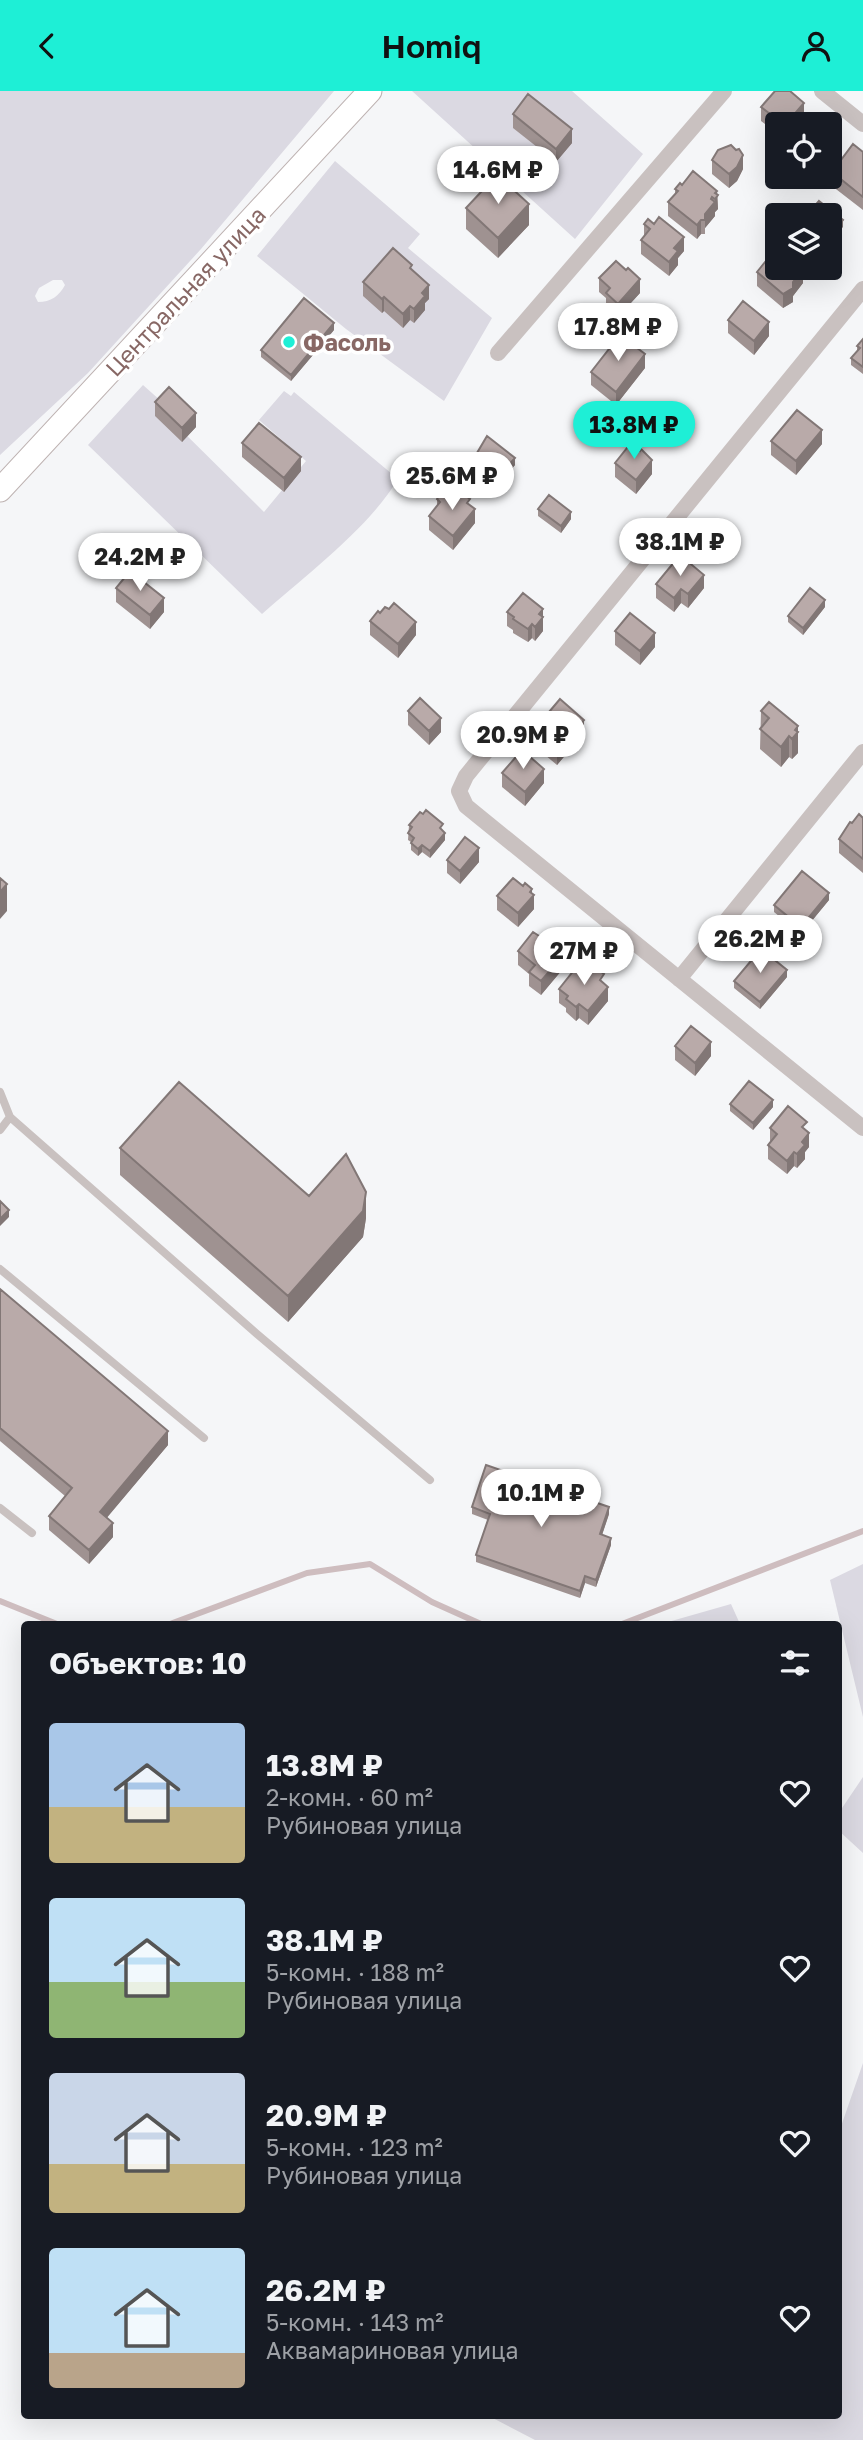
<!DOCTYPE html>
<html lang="ru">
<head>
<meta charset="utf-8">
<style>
	body { margin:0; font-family:"Golos Text",sans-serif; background:#20242c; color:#f1f3f6; height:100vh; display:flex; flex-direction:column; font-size:26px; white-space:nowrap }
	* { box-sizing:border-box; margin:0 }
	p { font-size:23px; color:#9ea1a6 }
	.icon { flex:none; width:38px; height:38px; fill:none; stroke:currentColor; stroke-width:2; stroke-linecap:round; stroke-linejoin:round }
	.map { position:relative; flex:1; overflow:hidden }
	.details { position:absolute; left:21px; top:1530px; width:821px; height:798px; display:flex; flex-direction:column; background:#171b24; border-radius:7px; box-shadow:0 7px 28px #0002 }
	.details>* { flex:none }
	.controls { position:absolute; left:765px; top:21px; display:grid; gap:14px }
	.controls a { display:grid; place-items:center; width:77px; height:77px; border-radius:7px; background:#171b24; box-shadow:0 7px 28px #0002; font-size:35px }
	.price { position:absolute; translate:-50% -60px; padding:0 16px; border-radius:24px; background:#fff; color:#222; font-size:23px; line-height:46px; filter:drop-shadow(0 2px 4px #0008) }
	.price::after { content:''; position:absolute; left:50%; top:42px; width:21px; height:16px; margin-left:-10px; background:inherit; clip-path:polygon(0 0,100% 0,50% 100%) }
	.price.on { background:#1eefd6; color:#111 }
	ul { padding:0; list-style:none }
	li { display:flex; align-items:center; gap:21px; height:175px; padding:0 28px }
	li span { display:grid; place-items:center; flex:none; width:196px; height:140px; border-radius:7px; color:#555 }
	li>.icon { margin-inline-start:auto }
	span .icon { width:84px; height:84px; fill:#fffc; stroke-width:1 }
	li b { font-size:30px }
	h2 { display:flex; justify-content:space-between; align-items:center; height:84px; padding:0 28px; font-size:30px }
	header { display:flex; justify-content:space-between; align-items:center; height:91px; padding:0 28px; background:#1eefd6; color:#111; font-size:32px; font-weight:600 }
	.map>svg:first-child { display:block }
	.green { fill:#dbd9e2; fill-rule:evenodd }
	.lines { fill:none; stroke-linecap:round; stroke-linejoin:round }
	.stream { stroke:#cebdbf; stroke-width:6 }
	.secondary-casing { stroke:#beb3b2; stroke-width:25 }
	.service { stroke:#c9c1c0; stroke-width:8 }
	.minor { stroke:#c9c1c0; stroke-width:16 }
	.secondary { stroke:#fff; stroke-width:23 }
	.wall { fill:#9f9291 }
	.shaded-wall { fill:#827776 }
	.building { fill:#b9aaa9; stroke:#827776; stroke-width:2 }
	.poi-dot { fill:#1eefd6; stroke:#fff; stroke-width:2.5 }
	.labels { text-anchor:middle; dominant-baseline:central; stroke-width:7; stroke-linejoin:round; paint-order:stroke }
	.street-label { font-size:23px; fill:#886865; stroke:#fff }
	.poi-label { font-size:23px; font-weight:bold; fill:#886865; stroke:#fff; text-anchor:start }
</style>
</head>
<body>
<header><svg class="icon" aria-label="back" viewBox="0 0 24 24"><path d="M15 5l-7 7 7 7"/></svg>Homiq<svg class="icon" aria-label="person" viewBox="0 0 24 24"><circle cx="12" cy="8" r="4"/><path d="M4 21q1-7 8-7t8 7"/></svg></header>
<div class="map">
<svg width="863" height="2349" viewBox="0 0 863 2349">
	<rect width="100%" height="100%" fill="#f5f6f8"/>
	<path class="green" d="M0 0H334L201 158 88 282 0 364ZM53 189H62L65 194C59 205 51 211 38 211L35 205 39 197Z
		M412 0H572L643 63 575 148Z
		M335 70 420 143 408 157 492 227 444 310 346 238 257 165Z
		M143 294 171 319 166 324 264 421 306 370 259 329 284 300 291 305 294 301 398 388C369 437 305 485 262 523L88 354Z
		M863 1473V1626L830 1489Z
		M731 1513 740 1533H661Z
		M863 1686V1762L838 1739V1723Z
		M863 1972V2349H535L487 2324H838V2044Z"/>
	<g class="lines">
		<path class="stream" d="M0 1510 57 1533
			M170 1533 307 1482 370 1473 432 1511 481 1533
			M622 1533 863 1440"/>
		<g class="secondary-casing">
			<path id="secondary" d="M0 399 370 0"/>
		</g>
		<path class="service" d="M0 1001 10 1026 257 1243 430 1389
			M0 1039 10 1026
			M0 1178 204 1347
			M0 1417 32 1442"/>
		<path class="minor" d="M822 0 863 33
			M863 198 466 685 459 700 466 715 863 1037
			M498 262 724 0
			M679 888 863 661"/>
		<use href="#secondary" class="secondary"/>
	</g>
	<path class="wall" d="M761 16 804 26 798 33H777V42L761 30Z
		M513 23 572 52 556 71 513 37Z
		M863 61V119L832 95V81Z
		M712 69 743 78 737 90 729 97 712 83Z
		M682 94 717 100 718 118 715 121V125L705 137V143H701L697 148 668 125V111L675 103V98Z
		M466 117 529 134 498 167 466 138Z
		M644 133H654L684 160 678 167V174L669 185 641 163V149L644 146Z
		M772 176 803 192 793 205V211L783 217 757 195V181Z
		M412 179 429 208 425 212V219L414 232 410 229 403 237 384 220 382 222 363 205V191Z
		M626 179 640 202 618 226 606 215V207L599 201V187Z
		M728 229 769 245 754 264 728 242Z
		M334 239 291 290 261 266V259Z
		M863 248V283L851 274V267L857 260V255Z
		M645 277 616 314 591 294V281Z
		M155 311 196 336 182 351 155 325Z
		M771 350 822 353 796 384 771 364Z
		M242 352 301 380 284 401 242 366Z
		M474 367 515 374 507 383 501 379 496 385 498 394 491 403 464 381V374Z
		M615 372 652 383 636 403 615 386Z
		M445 405 470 414 475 432 453 459 429 439V425L437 415V408Z
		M538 418 571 428 561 442 538 425Z
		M656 493 704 497 688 517 681 512 674 521 656 507Z
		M116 497 164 521 150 538 116 511Z
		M825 516 803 544 788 531V525Z
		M543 518V540L535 550 532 547 528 551 513 542V539L507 535V521Z
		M370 530 416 544 398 567 370 544Z
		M615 540 655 556 640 574 615 554Z
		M408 620 441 641 429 654 408 634Z
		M761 620 798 635V662L792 668 789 666 781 676 760 658Z
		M533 640 584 642 557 674 533 654Z
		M502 682 544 692 525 715 502 696Z
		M863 727V782L839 762V748Z
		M409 734 443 740 445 749 430 767 422 761 418 765 411 759V751L408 749Z
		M447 769 479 771 460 793 447 782Z
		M523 795 532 802 534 818 518 836 497 819V805Z
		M829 809 801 843 774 821V814Z
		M518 860 567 873 541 904 529 895V883L518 874Z
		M787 886 760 918 734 897V890Z
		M604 893 608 910 588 934 579 927 576 930 566 921V917L559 912V898Z
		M675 955 711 965 695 985 675 969Z
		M730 1013 773 1016 753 1039 730 1020Z
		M770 1037 807 1040 809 1056 805 1061V1068L797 1077 794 1075 787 1083 768 1068V1054L770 1051Z
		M120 1057 309 1105 366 1127 363 1146 288 1231 120 1084Z
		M0 1198 168 1354 106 1427 113 1446 89 1473 49 1439V1425L65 1405 0 1350Z
		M472 1416 609 1423 602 1444 611 1454 596 1496 585 1492 580 1507 476 1471V1464L488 1429 472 1423Z"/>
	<path class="shaded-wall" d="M804 12V26L798 33H786Z
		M572 38V52L556 71V58Z
		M743 64V78L737 90 729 97V83Z
		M717 100 718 118 715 121V125L705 137V123L712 106V114L715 112V102Z
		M529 113V134L498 167V147Z
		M701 129V143L697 148V134Z
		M843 129V136L830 152V145Z
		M684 146V160L678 167V174L669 185V171L674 157Z
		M803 178V192L793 205V211L783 217V203Z
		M640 188V202L618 226V213Z
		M429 194V208L425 212V219L414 232V218L422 202Z
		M384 206V220L382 222V208Z
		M410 215V229L403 237V223Z
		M769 231V245L754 264V250Z
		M334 232V239L291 290V284Z
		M645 263V277L616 314V301Z
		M196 322V336L182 351V337Z
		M822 339V353L796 384V370Z
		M301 366V380L284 401V387Z
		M515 367V374L507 383V376Z
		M652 369V383L636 403V389Z
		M501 372V379L493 389V382Z
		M498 387V394L491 403V396Z
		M475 418V432L453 459V445Z
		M571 421V428L561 442V435Z
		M704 484V497L688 517V503Z
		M681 498V512L674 521V507Z
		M164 507V521L150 538V524Z
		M825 509V516L803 544V537Z
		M543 518V540L535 550V536L539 523Z
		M416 531V544L398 567V553Z
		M532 533V547L528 551V538Z
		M655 542V556L640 574V560Z
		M441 627V641L429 654V640Z
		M584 629V642L557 674V660Z
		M798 635V662L792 668V648L795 639Z
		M789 645V666L781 676V656Z
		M544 678V692L525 715V701Z
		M445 742V749L430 767V760Z
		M422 754V761L418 765V758Z
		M479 757V771L460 793V780Z
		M7 793V820L0 828V801Z
		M532 798V806L534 804V818L518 836V822Z
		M829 802V809L801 843V836Z
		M567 860V873L541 904V890Z
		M787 879V886L760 918V911Z
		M608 896V910L588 934V920Z
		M579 913V927L576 930V916Z
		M711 951V965L695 985V972Z
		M773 1009V1016L753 1039V1032Z
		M809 1042V1056L805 1061V1068L797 1077V1063L802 1051Z
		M794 1061V1075L787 1083V1070Z
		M366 1101V1127L363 1146 288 1231V1205Z
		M9 1119V1126L0 1135V1128Z
		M168 1340V1354L100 1435V1421Z
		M609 1416V1423L600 1450V1443Z
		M113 1432V1446L89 1473V1459Z
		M611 1447V1454L596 1496V1489Z
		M585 1485V1492L580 1507V1500Z"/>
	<path class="building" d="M775 0H790L804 12 786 33H783L761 16Z
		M528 3 572 38 556 58 513 23Z
		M853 53 863 61V106L832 81Z
		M731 54 736 59 739 58 743 64 737 76 729 83 712 69 718 59Z
		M693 80 717 100 715 102 718 104 715 108 712 106 711 108 715 111 705 123V129H701L697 134 668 111 678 100 675 98 680 92 682 94Z
		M497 84 529 113 498 147 466 117Z
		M819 110 843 129 830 145V124H807Z
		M659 126 684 146 674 157 678 160 669 171 641 149 650 138 644 133 648 128 654 133Z
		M393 157 412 174 410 177 429 194 422 202 425 205 414 218 410 215 403 223 384 206 382 208 363 191Z
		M616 170 626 179 628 177 640 188 618 213 606 202 610 197 599 187Z
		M777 170V177H800L803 178 793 191V197L783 203 757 181 765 171 772 176Z
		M304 207 334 232 291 284 261 259Z
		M743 210 769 231 754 250 728 229Z
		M620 244 645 263 616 301 591 281Z
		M863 248V276L851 267 860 257 857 255Z
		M169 296 196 322 182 337 155 311Z
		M797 319 822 339 796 370 771 350Z
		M259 332 301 366 284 387 242 352Z
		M487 345 515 367 507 376 501 372 493 382 498 387 491 396 464 374 471 365 474 367Z
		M631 352 640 360 641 358 652 369 636 389 615 372Z
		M450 398 460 406 463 403 470 408 467 412 475 418 453 445 429 425 440 411 437 408 441 402 445 405Z
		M549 404 571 421 561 435 538 418Z
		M680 464 704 484 688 503 681 498 674 507 656 493Z
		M130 480 164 507 150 524 116 497Z
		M810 497 825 509 803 537 788 525Z
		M523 502 543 518 539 523 543 526 535 536 532 533 528 538 513 528 514 526 507 521Z
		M394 512 416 531 398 553 370 530 378 520 380 522 385 516 389 518Z
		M630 522 655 542 640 560 615 540Z
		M420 607 441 627 429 640 408 620Z
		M560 608 584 629 557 660 533 640Z
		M769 611 798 635 795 639 798 641 792 648 789 645 781 656 760 638 769 627 761 620Z
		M522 659 544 678 525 701 502 682Z
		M426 719 443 733 440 737 445 742 430 760 422 754 418 758 411 752 414 747 408 742 412 736 409 734 420 721 423 723Z
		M859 723 863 727V768L839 748 850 731 852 732Z
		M465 746 479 757 460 780 447 769Z
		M802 780 829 802 801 836 774 814Z
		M0 787 7 793 0 801Z
		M513 787 523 795 525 792 532 798 530 801 534 804 518 822 497 805Z
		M533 841 553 854 556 851 567 860 541 890 529 881 535 874 518 860Z
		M761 858 787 879 760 911 734 890Z
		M579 873 588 880 592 874 604 883 600 889 608 896 588 920 579 913 576 916 566 908 568 905 559 898Z
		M691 935 711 951 695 972 675 955Z
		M749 990 773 1009 753 1032 730 1013Z
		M179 991 309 1105 346 1063 366 1101 363 1120 288 1205 120 1057Z
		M788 1015 807 1031 802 1036 809 1042 802 1051 805 1054 797 1063 794 1061 787 1070 768 1054 777 1043 770 1037Z
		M0 1110 9 1119 0 1128Z
		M0 1198 168 1340 100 1421 113 1432 89 1459 49 1425 72 1397 0 1337Z
		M486 1374 609 1416 600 1443 611 1447 596 1489 585 1485 580 1500 476 1464 490 1423 472 1416Z"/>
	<circle class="poi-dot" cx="289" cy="251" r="7"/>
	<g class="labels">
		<g class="street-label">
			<text transform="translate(185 200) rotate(-47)">Центральная улица</text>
		</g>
		<g class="poi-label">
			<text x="303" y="251">Фасоль</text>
		</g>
	</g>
</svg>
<div class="controls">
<a><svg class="icon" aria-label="locate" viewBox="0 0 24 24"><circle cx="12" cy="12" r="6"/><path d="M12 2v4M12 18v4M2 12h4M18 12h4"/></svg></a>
<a><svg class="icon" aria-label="layers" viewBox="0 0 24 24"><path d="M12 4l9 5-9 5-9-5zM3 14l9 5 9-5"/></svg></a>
</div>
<b class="price" style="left:498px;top:115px">14.6M ₽</b>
<b class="price" style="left:618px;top:272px">17.8M ₽</b>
<b class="price on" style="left:634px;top:370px">13.8M ₽</b>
<b class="price" style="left:452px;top:421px">25.6M ₽</b>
<b class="price" style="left:680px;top:487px">38.1M ₽</b>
<b class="price" style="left:140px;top:502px">24.2M ₽</b>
<b class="price" style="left:523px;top:680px">20.9M ₽</b>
<b class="price" style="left:760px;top:884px">26.2M ₽</b>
<b class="price" style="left:584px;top:896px">27M ₽</b>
<b class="price" style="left:541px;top:1438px">10.1M ₽</b>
<section class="details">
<h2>Объектов: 10<svg class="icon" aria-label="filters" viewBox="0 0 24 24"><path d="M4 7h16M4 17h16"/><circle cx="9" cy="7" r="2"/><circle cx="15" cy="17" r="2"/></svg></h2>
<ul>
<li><span style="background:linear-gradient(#a9c7e8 60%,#c2b280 0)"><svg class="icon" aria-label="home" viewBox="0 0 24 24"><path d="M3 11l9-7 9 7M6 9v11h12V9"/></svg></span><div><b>13.8M ₽</b><p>2-комн. · 60 m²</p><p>Рубиновая улица</p></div><svg class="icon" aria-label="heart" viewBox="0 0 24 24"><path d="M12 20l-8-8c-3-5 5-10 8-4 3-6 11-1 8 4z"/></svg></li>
<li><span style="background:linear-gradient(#bfe0f5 60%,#8fb573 0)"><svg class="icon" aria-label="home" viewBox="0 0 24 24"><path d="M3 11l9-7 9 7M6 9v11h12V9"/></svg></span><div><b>38.1M ₽</b><p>5-комн. · 188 m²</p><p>Рубиновая улица</p></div><svg class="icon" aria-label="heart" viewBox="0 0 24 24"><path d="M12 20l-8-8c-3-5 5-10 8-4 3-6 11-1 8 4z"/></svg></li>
<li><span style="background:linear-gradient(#c9d6e8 65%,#c2b280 0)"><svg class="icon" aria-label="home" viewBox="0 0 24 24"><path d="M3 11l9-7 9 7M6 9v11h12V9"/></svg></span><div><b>20.9M ₽</b><p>5-комн. · 123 m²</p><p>Рубиновая улица</p></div><svg class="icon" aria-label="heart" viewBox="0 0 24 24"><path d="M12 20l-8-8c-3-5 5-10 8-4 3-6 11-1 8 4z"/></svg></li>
<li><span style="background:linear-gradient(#bfe0f5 75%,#b9a48a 0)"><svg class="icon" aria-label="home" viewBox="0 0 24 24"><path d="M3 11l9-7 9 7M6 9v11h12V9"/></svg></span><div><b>26.2M ₽</b><p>5-комн. · 143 m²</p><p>Аквамариновая улица</p></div><svg class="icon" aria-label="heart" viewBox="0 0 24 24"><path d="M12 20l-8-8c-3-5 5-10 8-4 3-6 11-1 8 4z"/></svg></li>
</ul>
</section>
</div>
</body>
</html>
